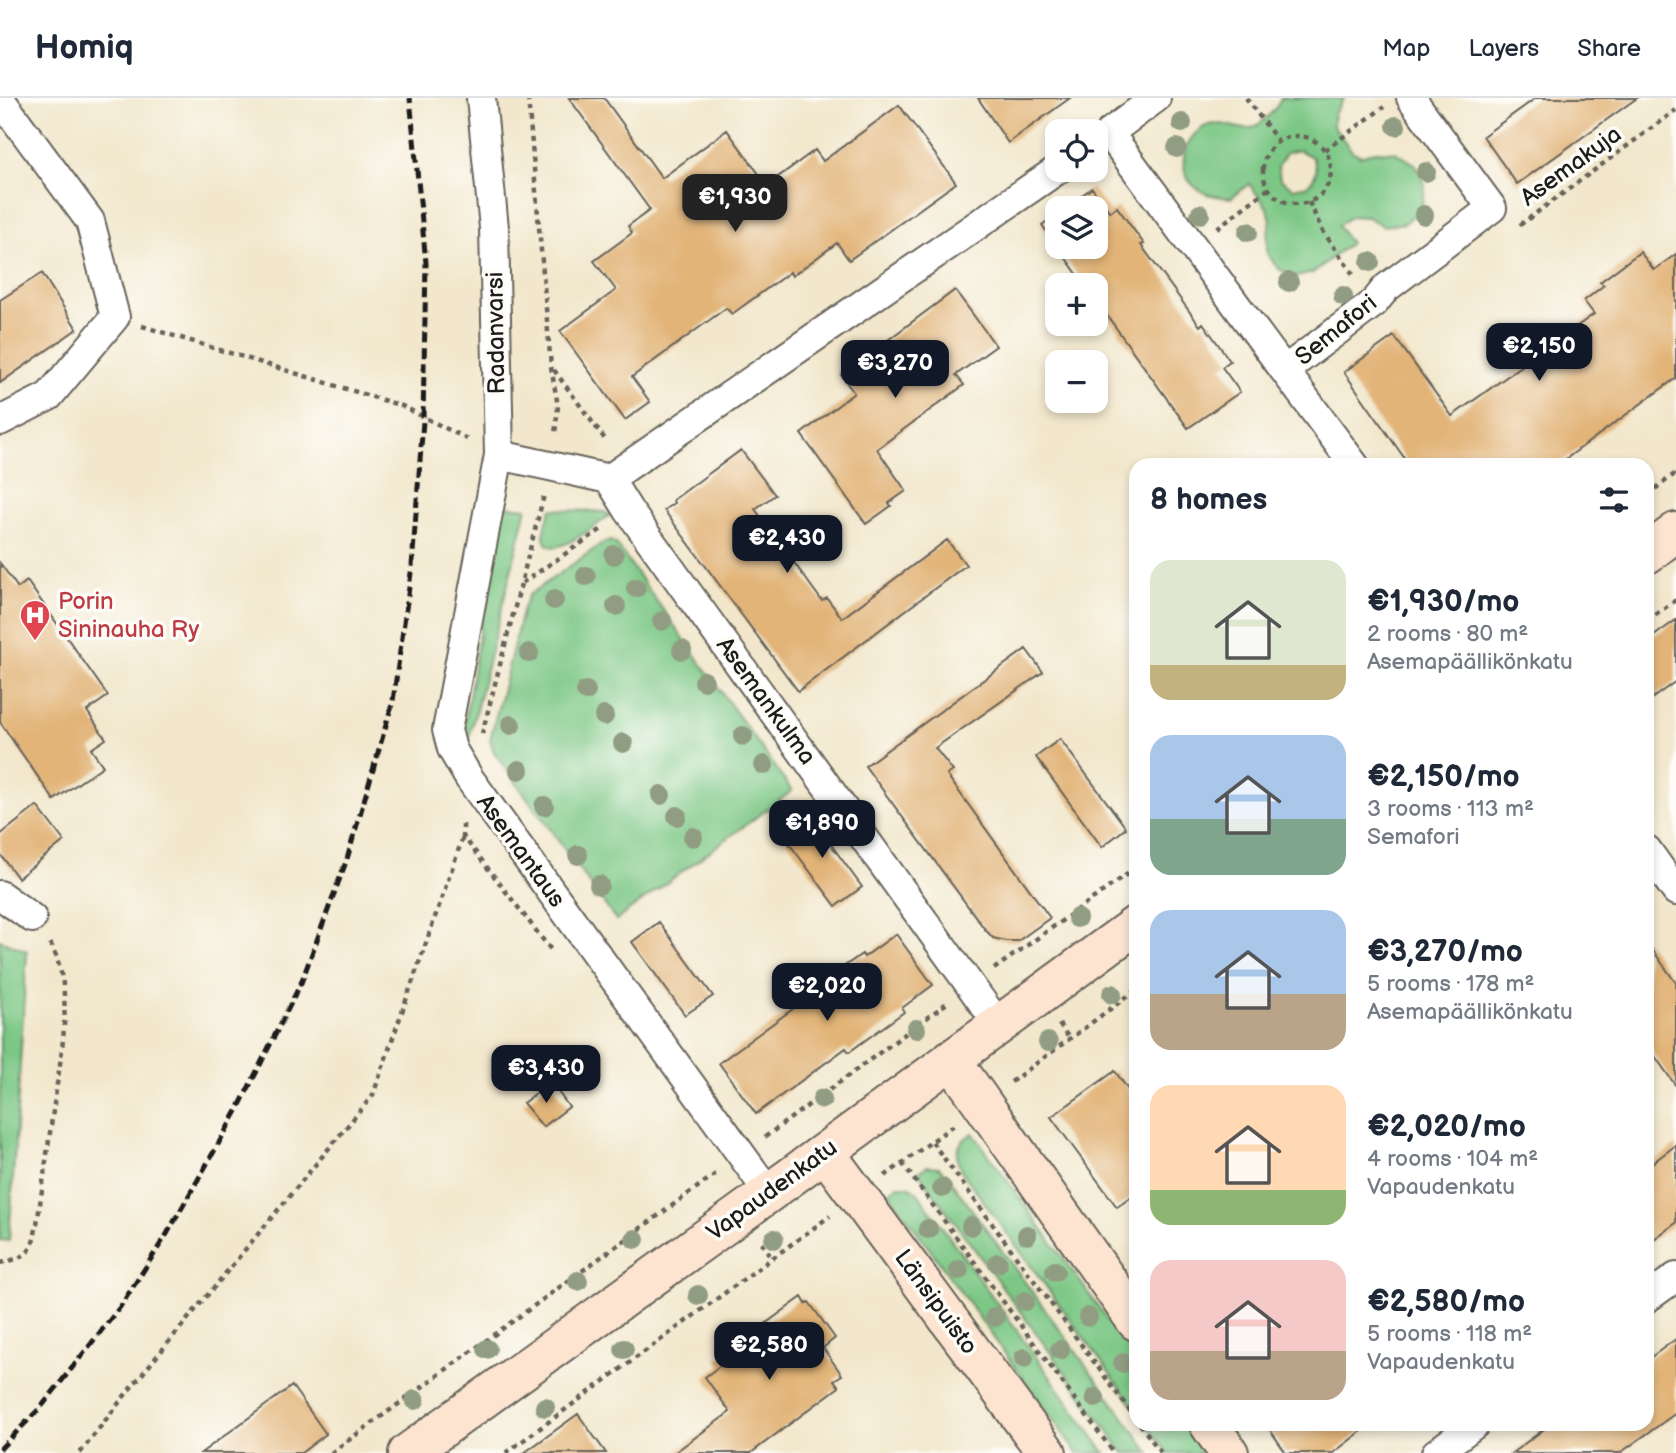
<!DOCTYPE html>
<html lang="en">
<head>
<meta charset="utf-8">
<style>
	body { margin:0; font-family:"Balsamiq Sans",sans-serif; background:#f2f2f3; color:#1f2937; height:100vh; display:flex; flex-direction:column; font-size:26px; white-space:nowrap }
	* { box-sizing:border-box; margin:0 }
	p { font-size:23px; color:#747a83 }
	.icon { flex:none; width:38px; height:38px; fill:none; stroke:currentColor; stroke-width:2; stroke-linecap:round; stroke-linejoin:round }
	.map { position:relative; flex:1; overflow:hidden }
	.drawer { position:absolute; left:1129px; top:360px; width:525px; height:973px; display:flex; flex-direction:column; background:#fff; border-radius:21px; box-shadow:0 4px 10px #0003 }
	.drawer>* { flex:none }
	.controls { position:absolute; left:1045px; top:21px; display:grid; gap:14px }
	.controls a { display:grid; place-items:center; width:63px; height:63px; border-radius:14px; background:#fff; box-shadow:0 4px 10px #0003; font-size:35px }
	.price { position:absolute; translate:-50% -60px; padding:0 16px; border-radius:14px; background:#111827; color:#fff; font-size:23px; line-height:46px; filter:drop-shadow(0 2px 4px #0008) }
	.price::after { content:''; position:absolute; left:50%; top:42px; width:21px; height:16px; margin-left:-10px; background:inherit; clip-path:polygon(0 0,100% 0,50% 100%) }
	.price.on { background:#222; color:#fff }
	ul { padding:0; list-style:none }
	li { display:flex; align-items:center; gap:21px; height:175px; padding:0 21px }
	li span { display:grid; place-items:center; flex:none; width:196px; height:140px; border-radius:21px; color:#555 }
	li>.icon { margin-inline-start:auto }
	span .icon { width:84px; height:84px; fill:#fffc; stroke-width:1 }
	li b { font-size:30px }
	h2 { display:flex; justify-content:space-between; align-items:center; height:84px; padding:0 21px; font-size:30px }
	header { display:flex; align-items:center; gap:42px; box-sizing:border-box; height:98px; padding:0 35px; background:#fff; border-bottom:2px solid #e0e1e3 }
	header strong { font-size:33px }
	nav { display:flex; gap:38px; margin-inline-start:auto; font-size:24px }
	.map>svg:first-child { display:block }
	.green { fill:#7cc785; stroke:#4c7250; stroke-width:2; fill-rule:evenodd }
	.building { fill:#e2b478 }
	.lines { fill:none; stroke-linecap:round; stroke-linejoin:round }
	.street-casing { stroke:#67635a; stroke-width:32 }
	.secondary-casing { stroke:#67635a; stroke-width:42 }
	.path { stroke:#67635a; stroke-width:4.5; stroke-dasharray:5 5; stroke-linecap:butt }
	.street { stroke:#fff; stroke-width:28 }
	.secondary { stroke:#fde4d1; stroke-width:38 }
	.rail { stroke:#1c1c1c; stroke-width:5; stroke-dasharray:10 5; stroke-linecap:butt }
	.tree { fill:#919d82 }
	.labels { text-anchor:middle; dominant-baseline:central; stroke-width:7; stroke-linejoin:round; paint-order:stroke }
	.street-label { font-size:24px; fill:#1c1c1c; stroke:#fdfcf7 }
	.health-label { font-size:24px; fill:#be3a42; stroke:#fdfcf7; text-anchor:start }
</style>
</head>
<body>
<header>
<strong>Homiq</strong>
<nav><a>Map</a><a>Layers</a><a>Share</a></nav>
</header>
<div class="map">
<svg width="1676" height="1355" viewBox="0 0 1676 1355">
	<rect width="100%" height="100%" fill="#fdfcf7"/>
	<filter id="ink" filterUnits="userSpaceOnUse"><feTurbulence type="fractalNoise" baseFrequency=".0143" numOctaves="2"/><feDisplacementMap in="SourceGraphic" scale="14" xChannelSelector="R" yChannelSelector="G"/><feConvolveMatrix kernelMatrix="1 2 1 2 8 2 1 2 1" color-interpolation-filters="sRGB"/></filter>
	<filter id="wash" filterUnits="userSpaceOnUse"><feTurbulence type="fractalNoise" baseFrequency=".00686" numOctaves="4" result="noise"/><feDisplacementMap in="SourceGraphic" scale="28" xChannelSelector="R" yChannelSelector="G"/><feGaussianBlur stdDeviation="1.57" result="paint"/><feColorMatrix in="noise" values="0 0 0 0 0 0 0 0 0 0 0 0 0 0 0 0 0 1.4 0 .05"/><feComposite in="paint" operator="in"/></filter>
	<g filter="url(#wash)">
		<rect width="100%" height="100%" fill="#f2e7cc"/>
		<path class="green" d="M1281 0H1344L1334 16 1333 28 1352 53 1361 58 1375 53 1395 54 1415 66 1425 86 1422 109 1405 125 1383 128 1367 119 1351 118 1338 128 1350 145 1313 175 1296 179 1280 172 1267 156V138L1271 122 1268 111 1249 86 1231 100C1215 98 1203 98 1191 85 1184 77 1182 64 1185 55 1189 39 1201 25 1219 26 1229 26 1240 33 1251 30 1261 27 1278 10 1281 0ZM1299 52 1312 59C1318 70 1317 79 1308 87L1293 90 1280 81 1278 68 1286 55Z
			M503 408 527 410 468 644 464 629 499 414Z
			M551 411 604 414 610 417C600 424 547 468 544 439 543 431 549 419 551 411Z
			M610 443 616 446 792 693 616 822 494 654 490 642 523 510 529 497 603 445Z
			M0 842 27 853 9 1143 0 1142Z
			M973 1035 1136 1261V1311L962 1074C953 1056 956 1045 973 1035Z
			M927 1068 939 1069 948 1079 1150 1355H1124L918 1074Z
			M898 1088H908L917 1094 1105 1355H1077L889 1095Z
			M1147 1327H1183L1203 1355H1168Z"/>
		<g id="blocks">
			<path class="building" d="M569 0H604L662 80 727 32 767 87 815 52 823 63 899 7 956 85 849 162 837 145 792 178 790 174 732 216 726 210 632 279 650 304 625 322 560 233 616 192 594 163 632 135 628 128 650 112Z
				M978 0H1070L1008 45Z
				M1536 0H1637L1517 86 1483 38Z
				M1092 90 1110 114 1117 109 1144 146 1141 147 1200 228 1203 225 1230 263 1222 269 1240 294 1188 330 1096 202V187H1085L1058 149H1096V110H1064Z
				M1057 116V148L1042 127Z
				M1640 154 1654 172 1676 156V280L1556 368H1410L1344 274 1394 238 1452 318 1594 216 1584 203 1604 187 1600 184Z
				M42 175 77 231 0 285V202Z
				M955 192 996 248 956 277 964 287 877 351 906 393 889 405 891 408 866 426 801 336 854 295 841 277Z
				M741 352 775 397 755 411 822 503 827 500 842 520 947 442 966 467 798 593 664 412 674 405 673 402Z
				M0 465 18 490 27 483 108 598 87 613 106 641 91 651 103 668 54 702 0 624Z
				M1676 522V583L1647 604V543Z
				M1026 551 1043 574 935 650 953 673 947 677 1050 820 1018 843H1006L993 840 984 830 865 668Z
				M1060 641 1126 730 1102 749 1036 659Z
				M37 708 64 743 18 780 0 756V737Z
				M808 715 862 789 836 808 782 736Z
				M659 824 713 898 685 917 632 844Z
				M896 836 933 887 902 910 904 914 849 954 846 950 756 1016 719 965 809 899 806 895 862 856 864 859Z
				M1647 844 1676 885V988L1647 947Z
				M1115 973 1136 1003V1096L1117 1109 1051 1019Z
				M551 984 569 1009 543 1029 523 1005Z
				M1676 1047V1125L1647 1146V1069Z
				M802 1199 806 1206 809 1204 835 1240 823 1250 842 1277 834 1282 839 1289 751 1355H674L730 1314 705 1279 721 1267 717 1261Z
				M1676 1241V1315L1620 1355H1512L1551 1326H1647V1262Z
				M292 1288 326 1336 301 1355H201Z
				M578 1316 606 1355H524Z
				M1266 1326H1371L1333 1355H1286Z"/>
		</g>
	</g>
	<g filter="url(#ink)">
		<use href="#blocks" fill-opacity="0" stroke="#67635a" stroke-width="2"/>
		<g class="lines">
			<g class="street-casing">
				<path id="street" d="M481 0 494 130 499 357 609 381
					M1156 0 1109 35 1355 368
					M0 1 90 123 115 219 49 298 0 323
					M1285 272 1374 205 1386 190 1492 110 1411 0
					M499 357 447 632 452 651 469 680 769 1095
					M609 381 629 413 998 926
					M609 381 1057 72
					M1647 752 1676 793
					M0 797 32 820
					M1647 1200 1676 1179
					M1436 1355 1475 1326"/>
			</g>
			<g class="secondary-casing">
				<path id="secondary" d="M1647 456 1676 434
					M951 961 1136 1223
					M825 1054 1047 1355
					M1209 1326 1229 1355
					M408 1355 740 1116 1136 827"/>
			</g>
			<path class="path" d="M528 0 551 269 558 308 555 337
				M1246 0 1278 43
				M1263 72a34 34 0 1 1 68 0a34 34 0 1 1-68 0Z
				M1325 52 1384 9
				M1309 104 1322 132 1355 179
				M1520 127 1676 12
				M1217 130 1268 91
				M142 228 402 308 467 341
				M554 272 607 344
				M1647 397 1676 375
				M522 485 605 429
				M1647 522 1676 502
				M482 636 544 397
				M463 726V738L551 852
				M994 871 1136 770
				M1059 926 1069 940
				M1011 984 1136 892
				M765 1039 947 905
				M932 1044 1136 1321
				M902 1065 1114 1355
				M885 1078 954 1027
				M761 1145 772 1160
				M0 1165C34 1158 32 1152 38 1120 43 1085 48 1049 53 1013 60 960 77 892 49 843
				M1140 1326 1161 1355
				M80 1355 129 1292 373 997 463 739
				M331 1355 717 1075
				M506 1355 830 1118"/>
			<use href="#street" class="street"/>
			<use href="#secondary" class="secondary"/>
			<path class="rail" d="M0 1351 42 1308 120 1209 167 1136 237 1013 301 885 347 761 393 603 412 468 423 323 426 165 410 0"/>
		</g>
		<g class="tree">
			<circle cx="1182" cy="25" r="10"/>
			<circle cx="1396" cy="28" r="10"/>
			<circle cx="1177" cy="50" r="10"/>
			<circle cx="1426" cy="74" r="10"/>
			<circle cx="1200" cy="116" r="10"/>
			<circle cx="1424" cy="117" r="10"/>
			<circle cx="1248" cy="134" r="10"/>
			<circle cx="1370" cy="164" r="10"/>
			<circle cx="1289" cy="184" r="10"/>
			<circle cx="1343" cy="198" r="10"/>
			<circle cx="614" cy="457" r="10"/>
			<circle cx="586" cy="478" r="10"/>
			<circle cx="636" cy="490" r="10"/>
			<circle cx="554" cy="502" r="10"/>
			<circle cx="616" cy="508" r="10"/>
			<circle cx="662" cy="523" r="10"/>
			<circle cx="682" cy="552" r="10"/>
			<circle cx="529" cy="555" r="10"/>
			<circle cx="704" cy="583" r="10"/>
			<circle cx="586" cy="593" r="10"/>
			<circle cx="604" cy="618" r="10"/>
			<circle cx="511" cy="627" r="10"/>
			<circle cx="743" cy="638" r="10"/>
			<circle cx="623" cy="645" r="10"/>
			<circle cx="764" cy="667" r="10"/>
			<circle cx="519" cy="672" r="10"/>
			<circle cx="661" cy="697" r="10"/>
			<circle cx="544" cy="708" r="10"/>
			<circle cx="677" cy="718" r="10"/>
			<circle cx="693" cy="739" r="10"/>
			<circle cx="578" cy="757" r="10"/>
			<circle cx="599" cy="787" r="10"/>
			<circle cx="1077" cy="820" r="10"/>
			<circle cx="1112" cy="896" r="10"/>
			<circle cx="916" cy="931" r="10"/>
			<circle cx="1048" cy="944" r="10"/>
			<circle cx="822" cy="1001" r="10"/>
			<circle cx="942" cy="1090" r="10"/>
			<circle cx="971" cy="1128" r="10"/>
			<circle cx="928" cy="1131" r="10"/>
			<circle cx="1027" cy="1137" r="10"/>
			<circle cx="635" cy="1141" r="10"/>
			<circle cx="774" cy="1141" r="10"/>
			<circle cx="998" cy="1165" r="10"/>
			<circle cx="959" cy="1172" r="10"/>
			<circle cx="1055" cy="1173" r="10"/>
			<circle cx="578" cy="1183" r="10"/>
			<circle cx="698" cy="1197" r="10"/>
			<circle cx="1025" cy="1203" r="10"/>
			<circle cx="995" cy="1219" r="10"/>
			<circle cx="1088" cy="1219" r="10"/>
			<circle cx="487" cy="1251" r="10"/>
			<circle cx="624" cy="1251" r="10"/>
			<circle cx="1060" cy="1252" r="10"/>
			<circle cx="1024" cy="1260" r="10"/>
			<circle cx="1123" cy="1265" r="10"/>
			<circle cx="1095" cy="1300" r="10"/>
			<circle cx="415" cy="1302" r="10"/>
			<circle cx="545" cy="1309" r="10"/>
		</g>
	</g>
	<defs>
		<g id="hospital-pin" transform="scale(1.575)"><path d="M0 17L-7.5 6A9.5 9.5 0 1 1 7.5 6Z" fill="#e0444e" stroke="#fdfcf7"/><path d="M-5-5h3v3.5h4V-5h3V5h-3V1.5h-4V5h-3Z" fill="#fff"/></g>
	</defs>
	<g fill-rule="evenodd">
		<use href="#hospital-pin" x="35" y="517"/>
	</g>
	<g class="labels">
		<g class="street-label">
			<text transform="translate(1571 68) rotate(-36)">Asemakuja</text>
			<text transform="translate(1336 232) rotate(-39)">Semafori</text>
			<text transform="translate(496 235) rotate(-91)">Radanvarsi</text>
			<text transform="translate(766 603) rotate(54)">Asemankulma</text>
			<text transform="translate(521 753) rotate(54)">Asemantaus</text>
			<text transform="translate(772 1092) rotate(-36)">Vapaudenkatu</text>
			<text transform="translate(936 1204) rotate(54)">Länsipuisto</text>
		</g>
		<g class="health-label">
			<text x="58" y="503">Porin<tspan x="58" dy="28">Sininauha Ry</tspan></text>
		</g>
	</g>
</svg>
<div class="controls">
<a><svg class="icon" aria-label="locate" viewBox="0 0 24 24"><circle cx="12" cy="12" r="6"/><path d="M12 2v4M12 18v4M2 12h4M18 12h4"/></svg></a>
<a><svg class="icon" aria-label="layers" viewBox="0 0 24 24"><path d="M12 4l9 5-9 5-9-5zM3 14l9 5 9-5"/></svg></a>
<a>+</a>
<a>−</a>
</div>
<b class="price on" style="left:735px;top:136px">€1,930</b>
<b class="price" style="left:1539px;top:285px">€2,150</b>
<b class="price" style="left:895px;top:302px">€3,270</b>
<b class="price" style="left:787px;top:477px">€2,430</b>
<b class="price" style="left:822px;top:762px">€1,890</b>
<b class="price" style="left:827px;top:925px">€2,020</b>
<b class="price" style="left:546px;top:1007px">€3,430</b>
<b class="price" style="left:769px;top:1284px">€2,580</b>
<section class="drawer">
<h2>8 homes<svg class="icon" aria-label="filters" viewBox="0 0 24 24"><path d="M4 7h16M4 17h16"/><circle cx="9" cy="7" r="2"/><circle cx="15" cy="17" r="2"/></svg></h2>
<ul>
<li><span style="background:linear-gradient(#dfe7d0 75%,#c2b280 0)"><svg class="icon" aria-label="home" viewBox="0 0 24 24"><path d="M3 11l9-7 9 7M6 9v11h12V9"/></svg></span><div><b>€1,930/mo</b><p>2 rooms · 80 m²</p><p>Asemapäällikönkatu</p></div></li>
<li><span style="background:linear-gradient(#a9c7e8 60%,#7fa58c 0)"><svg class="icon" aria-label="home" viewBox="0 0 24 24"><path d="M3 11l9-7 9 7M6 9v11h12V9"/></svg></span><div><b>€2,150/mo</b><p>3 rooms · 113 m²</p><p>Semafori</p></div></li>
<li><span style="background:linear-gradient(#a9c7e8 60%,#b9a48a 0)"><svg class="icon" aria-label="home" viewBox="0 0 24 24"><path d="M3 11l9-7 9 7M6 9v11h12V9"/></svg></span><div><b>€3,270/mo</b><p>5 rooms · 178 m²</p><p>Asemapäällikönkatu</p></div></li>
<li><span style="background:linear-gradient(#ffd9b3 75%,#8fb573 0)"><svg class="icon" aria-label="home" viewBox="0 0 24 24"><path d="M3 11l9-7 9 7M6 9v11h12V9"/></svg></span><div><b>€2,020/mo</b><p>4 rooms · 104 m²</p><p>Vapaudenkatu</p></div></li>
<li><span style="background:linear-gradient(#f6c9c9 65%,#b9a48a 0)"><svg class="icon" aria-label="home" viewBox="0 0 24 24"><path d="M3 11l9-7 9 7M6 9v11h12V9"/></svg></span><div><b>€2,580/mo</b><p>5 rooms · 118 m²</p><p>Vapaudenkatu</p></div></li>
</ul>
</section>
</div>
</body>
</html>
